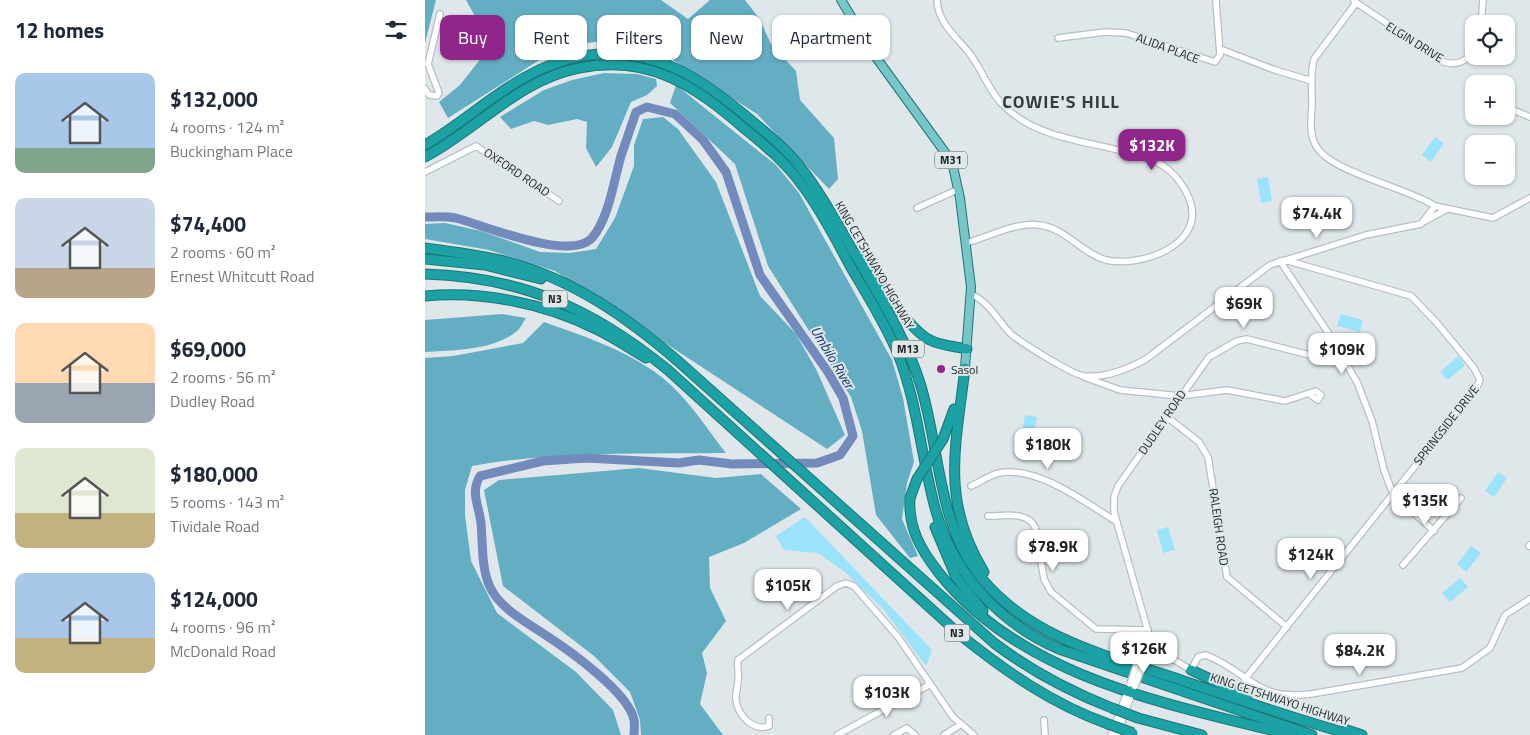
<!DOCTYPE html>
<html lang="en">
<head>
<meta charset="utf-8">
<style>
	body { margin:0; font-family:"Titillium Web",sans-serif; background:#f2f2f3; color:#1f2937; height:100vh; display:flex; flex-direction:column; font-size:19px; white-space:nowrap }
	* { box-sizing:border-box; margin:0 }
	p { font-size:16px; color:#747a83 }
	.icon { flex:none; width:28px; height:28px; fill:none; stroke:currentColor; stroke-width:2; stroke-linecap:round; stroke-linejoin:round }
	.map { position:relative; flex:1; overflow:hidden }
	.drawer { display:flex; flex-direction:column; background:#fff; width:425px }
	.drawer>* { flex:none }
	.guide { position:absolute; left:15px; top:15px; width:475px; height:45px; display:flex; gap:10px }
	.controls { position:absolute; left:1040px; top:15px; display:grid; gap:10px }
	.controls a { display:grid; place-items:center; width:50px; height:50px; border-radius:10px; background:#fff; box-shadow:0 1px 4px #0004; font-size:25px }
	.price { position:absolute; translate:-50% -42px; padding:0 11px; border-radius:10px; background:#fff; color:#222; font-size:16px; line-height:32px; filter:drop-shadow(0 1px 2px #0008) }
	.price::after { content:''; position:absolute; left:50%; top:30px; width:15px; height:11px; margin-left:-8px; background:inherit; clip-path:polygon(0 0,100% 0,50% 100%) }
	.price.on { background:#91268a; color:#fff }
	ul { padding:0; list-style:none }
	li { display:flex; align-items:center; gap:15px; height:125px; padding:0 15px }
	li span { display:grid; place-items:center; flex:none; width:140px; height:100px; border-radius:10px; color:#555 }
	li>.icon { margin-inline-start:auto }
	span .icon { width:60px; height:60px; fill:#fffc; stroke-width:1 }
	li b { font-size:21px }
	h2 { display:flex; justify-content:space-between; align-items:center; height:60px; padding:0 15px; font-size:21px }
	.pill { padding:0 18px; border-radius:10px; background:#fff; box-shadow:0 1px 4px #0004; font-size:18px; line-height:45px }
	.pill.on { background:#91268a; color:#fff }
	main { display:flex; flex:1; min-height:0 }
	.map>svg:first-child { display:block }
	.green { fill:#9ae3fa }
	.forest { fill:#64aec4 }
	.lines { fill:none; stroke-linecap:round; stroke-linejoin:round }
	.river { stroke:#728bbc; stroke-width:9 }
	.minor-casing { stroke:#b7bfc2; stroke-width:8 }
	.major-casing { stroke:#1d7576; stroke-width:10 }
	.highway-casing { stroke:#1d7576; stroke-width:11 }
	.minor { stroke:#fff; stroke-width:5.5 }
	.major { stroke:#77c7c8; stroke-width:8 }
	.highway { stroke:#1ca2a4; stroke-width:9 }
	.minor-bridge-casing { stroke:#b7bfc2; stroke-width:8; stroke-linecap:butt }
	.highway-bridge-casing { stroke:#1d7576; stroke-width:11; stroke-linecap:butt }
	.minor-bridge { stroke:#fff; stroke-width:5.5 }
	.highway-bridge { stroke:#1ca2a4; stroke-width:9 }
	.poi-dot { fill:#91268a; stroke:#dfe7ea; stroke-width:2 }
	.labels { text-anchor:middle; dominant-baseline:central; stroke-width:4; stroke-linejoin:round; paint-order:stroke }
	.shield { fill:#dfe7ea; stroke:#585c5e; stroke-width:1 }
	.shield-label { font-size:11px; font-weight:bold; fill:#1e2122 }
	.street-label { font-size:12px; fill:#1e2122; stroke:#dfe7ea }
	.poi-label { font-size:12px; fill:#1e2122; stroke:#dfe7ea; text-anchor:start }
	.water-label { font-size:14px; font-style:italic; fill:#132d68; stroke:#dfe7ea }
	.district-label { font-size:18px; font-weight:bold; letter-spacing:1px; fill:#363d3f; stroke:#dfe7ea }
</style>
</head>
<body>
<main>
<section class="drawer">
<h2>12 homes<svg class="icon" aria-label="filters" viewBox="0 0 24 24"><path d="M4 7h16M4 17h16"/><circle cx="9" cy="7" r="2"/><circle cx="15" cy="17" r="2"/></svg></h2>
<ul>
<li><span style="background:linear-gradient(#a9c7e8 75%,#7fa58c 0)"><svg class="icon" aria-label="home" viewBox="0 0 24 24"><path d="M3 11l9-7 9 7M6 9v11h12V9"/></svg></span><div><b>$132,000</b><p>4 rooms · 124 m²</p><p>Buckingham Place</p></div></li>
<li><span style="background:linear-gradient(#c9d6e8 70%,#b9a48a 0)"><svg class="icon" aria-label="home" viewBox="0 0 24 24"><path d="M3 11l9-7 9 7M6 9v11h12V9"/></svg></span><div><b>$74,400</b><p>2 rooms · 60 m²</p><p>Ernest Whitcutt Road</p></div></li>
<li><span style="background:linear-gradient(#ffd9b3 60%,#9aa5b1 0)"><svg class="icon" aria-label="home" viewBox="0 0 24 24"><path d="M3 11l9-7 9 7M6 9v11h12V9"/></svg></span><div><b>$69,000</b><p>2 rooms · 56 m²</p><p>Dudley Road</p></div></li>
<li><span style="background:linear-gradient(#dfe7d0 65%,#c2b280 0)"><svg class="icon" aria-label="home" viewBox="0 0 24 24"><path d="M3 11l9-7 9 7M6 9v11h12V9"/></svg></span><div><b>$180,000</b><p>5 rooms · 143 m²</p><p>Tividale Road</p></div></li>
<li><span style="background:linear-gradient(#a9c7e8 65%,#c2b280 0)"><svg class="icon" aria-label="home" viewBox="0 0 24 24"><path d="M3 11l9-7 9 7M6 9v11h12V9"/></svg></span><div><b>$124,000</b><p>4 rooms · 96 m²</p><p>McDonald Road</p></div></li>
</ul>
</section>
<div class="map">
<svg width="1105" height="735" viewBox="0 0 1105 735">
	<rect width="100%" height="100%" fill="#dfe7ea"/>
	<path class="green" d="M412 27 419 38 397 50 391 39Z
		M1010 137 1019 143 1006 162 997 155Z
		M843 177 847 201 836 203 832 179Z
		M916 314 938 320 935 332 912 326Z
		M1033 356 1040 365 1024 379H1021L1015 372Z
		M600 415 612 417 608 440 596 438Z
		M1073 472 1082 478 1069 497 1060 491Z
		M380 517 507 650 501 666 458 609 420 572 393 553 359 550 351 536Z
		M743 527 750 550 738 553 732 530Z
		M1046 546 1056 553 1041 572 1032 564Z
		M1035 578 1043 587 1025 602 1017 593Z"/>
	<path class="forest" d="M0 0H11L0 43Z
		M41 0H236L263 19 285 0H320L334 18 346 44 371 71 375 100 409 138 413 179 404 189 332 114 243 57 214 48 171 42 138 45 23 118 14 102 35 85 57 57 61 36Z
		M179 73 212 74 231 79 232 86 222 95 206 102 187 147 171 167 161 148 162 122 152 119 123 125 109 121 86 129 75 117 119 90 147 80Z
		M251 85 351 165 374 193 467 360 478 398 489 462 482 483 477 519 493 556 485 558 451 515 437 431 426 397 343 266 310 164 245 103Z
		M238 117 253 129 291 182 335 296 371 334 392 371 420 435 402 449 130 271 64 250 0 239V224L20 223 56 231 115 252 145 253 171 249 190 218 209 166V145L218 119Z
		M77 314 101 318C98 322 96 328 92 331 68 351 29 350 0 352V320Z
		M119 322C156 335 195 348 227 370 258 390 279 425 301 453 217 454 130 451 47 466L40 490V515L46 561 72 613 151 672 188 710 196 735H0V358L28 356 98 343Z
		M214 468 291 478 336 474 376 509 319 543 284 557 285 588 301 621 277 653 282 673 275 704 298 735H216L215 720 205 692 169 656 78 586 59 490 74 480Z"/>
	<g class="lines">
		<path class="river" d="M0 217C10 217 21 216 31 218 58 225 145 262 167 238 184 218 189 180 196 156 201 141 206 127 211 112L222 107 250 114 278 140 301 172 335 275 403 372 418 398 428 436 415 455 392 463 307 464 274 460 254 463 161 458 118 461 55 476C45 493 54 505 56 523 58 545 56 567 65 587 75 609 103 623 122 636 145 651 204 693 209 720 210 724 209 730 209 735"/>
		<g class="minor-casing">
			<path id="minor" d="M512 0C513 24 532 37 545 54 557 70 563 89 576 103 616 146 682 140 732 162 748 171 757 182 764 198 783 245 715 268 681 260 656 253 641 228 614 225 590 222 564 237 541 243
				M929 1 1019 62C1032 66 1043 61 1049 49
				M1056 24 1058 0
				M633 38 680 32 701 33 790 62 795 55 791 0
				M795 49 850 70 887 81
				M0 89 4 95 12 96 14 93 3 64 15 14
				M1088 110 1105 117
				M0 172 51 146 134 201
				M1010 206 1068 218 1105 198
				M492 208 534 189
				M1000 221 1022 209
				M855 261 902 331 932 382 947 421 959 470 968 494 1009 531
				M545 294C564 301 573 321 586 334 595 342 648 375 659 376 679 378 703 369 721 359L845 265 941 235 996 224 1010 206C983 188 905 172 891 146 884 133 886 119 887 105 887 90 885 73 889 59L931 3
				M659 377 695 390 755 396 802 390 860 401 891 391 896 395 893 400 884 394
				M742 417 774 442 783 457 802 577 862 627
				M546 486C555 482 565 475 574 473 612 465 661 503 692 522
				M563 516C579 516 602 511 610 527L619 579 626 592 671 629 723 630
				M1104 546 1105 545
				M978 565 1036 498
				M719 644 731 649 766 670 773 657 781 655C824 672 830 701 886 694L1037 668 1065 648 1080 615 1105 599
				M714 657 719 644 720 631
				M720 659 724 645V635L689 512V497L693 486 784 357 812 341 822 339 900 359 918 356
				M820 679 1050 391 1055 380 1049 368 1012 323 986 296 860 260
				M344 718V726C328 732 313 715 311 700 310 693 313 687 313 680 314 673 312 667 313 660L412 586 421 583 429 586 473 637 528 717 549 735
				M619 720 620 735
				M412 735 504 685
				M469 735 482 728 490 735
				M519 735 535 725
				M686 735 703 690
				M692 735 708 690"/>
		</g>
		<g class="major-casing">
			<path id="major" d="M416 0 450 56 527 162 535 198 546 287 540 368"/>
		</g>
		<g class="highway-casing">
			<path id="highway" d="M0 145C53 114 94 67 158 56 228 44 278 79 328 122 346 137 365 152 379 172 400 199 416 231 434 261 457 301 481 339 495 383 516 450 511 524 558 580 608 639 683 656 753 679 811 699 869 718 927 735
				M0 157C53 129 93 80 154 68 225 54 270 86 320 129 341 146 361 163 377 185 397 211 412 242 428 271 444 298 461 325 473 354 492 402 496 454 509 504 526 571 572 622 634 649L887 735
				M0 248C28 252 56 255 83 262 148 279 203 318 254 362L569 643C606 671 644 691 687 708
				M435 254C452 276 481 328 505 340 516 346 529 346 542 349
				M0 259 60 265 116 279
				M0 274C98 277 168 309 243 370L534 634C580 671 627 704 683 724
				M0 296C58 291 119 303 171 329 188 337 204 348 221 358
				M540 368C531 446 515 500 559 572
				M518 439 529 409
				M485 498C483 528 496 550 514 573 597 678 743 704 866 735
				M510 527 531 577 558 611
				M766 670 822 696
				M713 718 777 735
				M922 730 937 735"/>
		</g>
		<use href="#minor" class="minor"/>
		<use href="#major" class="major"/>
		<use href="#highway" class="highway"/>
		<g class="minor-bridge-casing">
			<path id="minor-bridge" d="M705 684 714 657
				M710 686 720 659"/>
		</g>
		<g class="highway-bridge-casing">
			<path id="highway-bridge" d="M485 498 492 479 518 439
				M687 708 713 718
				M683 724 708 733"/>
		</g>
		<use href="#minor-bridge" class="minor-bridge"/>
		<use href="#highway-bridge" class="highway-bridge"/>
	</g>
	<circle class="poi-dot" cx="516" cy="369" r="5"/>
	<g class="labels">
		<g class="shield">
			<rect x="510" y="151.5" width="32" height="17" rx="4"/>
			<rect x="117.5" y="290.5" width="25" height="17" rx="4"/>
			<rect x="467" y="340.5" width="32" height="17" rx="4"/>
			<rect x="519.5" y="624.5" width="25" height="17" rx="4"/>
		</g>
		<g class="shield-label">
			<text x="526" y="160">M31</text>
			<text x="130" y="299">N3</text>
			<text x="483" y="349">M13</text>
			<text x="532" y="633">N3</text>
		</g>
		<g class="street-label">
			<text transform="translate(990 42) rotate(32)">ELGIN DRIVE</text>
			<text transform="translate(743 48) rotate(20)">ALIDA PLACE</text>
			<text transform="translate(92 172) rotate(34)">OXFORD ROAD</text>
			<text transform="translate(450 265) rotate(60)">KING CETSHWAYO HIGHWAY</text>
			<text transform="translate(737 422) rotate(-56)">DUDLEY ROAD</text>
			<text transform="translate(1021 425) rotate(-52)">SPRINGSIDE DRIVE</text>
			<text transform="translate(794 527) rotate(82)">RALEIGH ROAD</text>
			<text transform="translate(855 699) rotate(18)">KING CETSHWAYO HIGHWAY</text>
		</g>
		<g class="poi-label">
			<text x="526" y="369">Sasol</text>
		</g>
		<g class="water-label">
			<text transform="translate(408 357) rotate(59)">Umbilo River</text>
		</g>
		<g class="district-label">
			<text x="636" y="101">COWIE'S HILL</text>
		</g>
	</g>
</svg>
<div class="controls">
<a><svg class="icon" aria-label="locate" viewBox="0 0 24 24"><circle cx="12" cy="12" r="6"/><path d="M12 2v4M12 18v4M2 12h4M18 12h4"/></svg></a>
<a>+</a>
<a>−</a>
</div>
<b class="price on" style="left:727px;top:171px">$132K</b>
<b class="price" style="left:892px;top:239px">$74.4K</b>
<b class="price" style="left:819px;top:329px">$69K</b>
<b class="price" style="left:917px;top:375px">$109K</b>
<b class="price" style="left:623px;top:470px">$180K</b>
<b class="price" style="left:1000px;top:526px">$135K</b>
<b class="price" style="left:628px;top:572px">$78.9K</b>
<b class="price" style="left:886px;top:580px">$124K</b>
<b class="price" style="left:363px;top:611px">$105K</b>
<b class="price" style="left:719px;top:674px">$126K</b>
<b class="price" style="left:935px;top:676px">$84.2K</b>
<b class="price" style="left:462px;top:718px">$103K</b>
<div class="guide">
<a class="pill on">Buy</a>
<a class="pill">Rent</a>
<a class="pill">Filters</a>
<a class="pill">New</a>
<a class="pill">Apartment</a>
</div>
</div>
</main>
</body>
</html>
